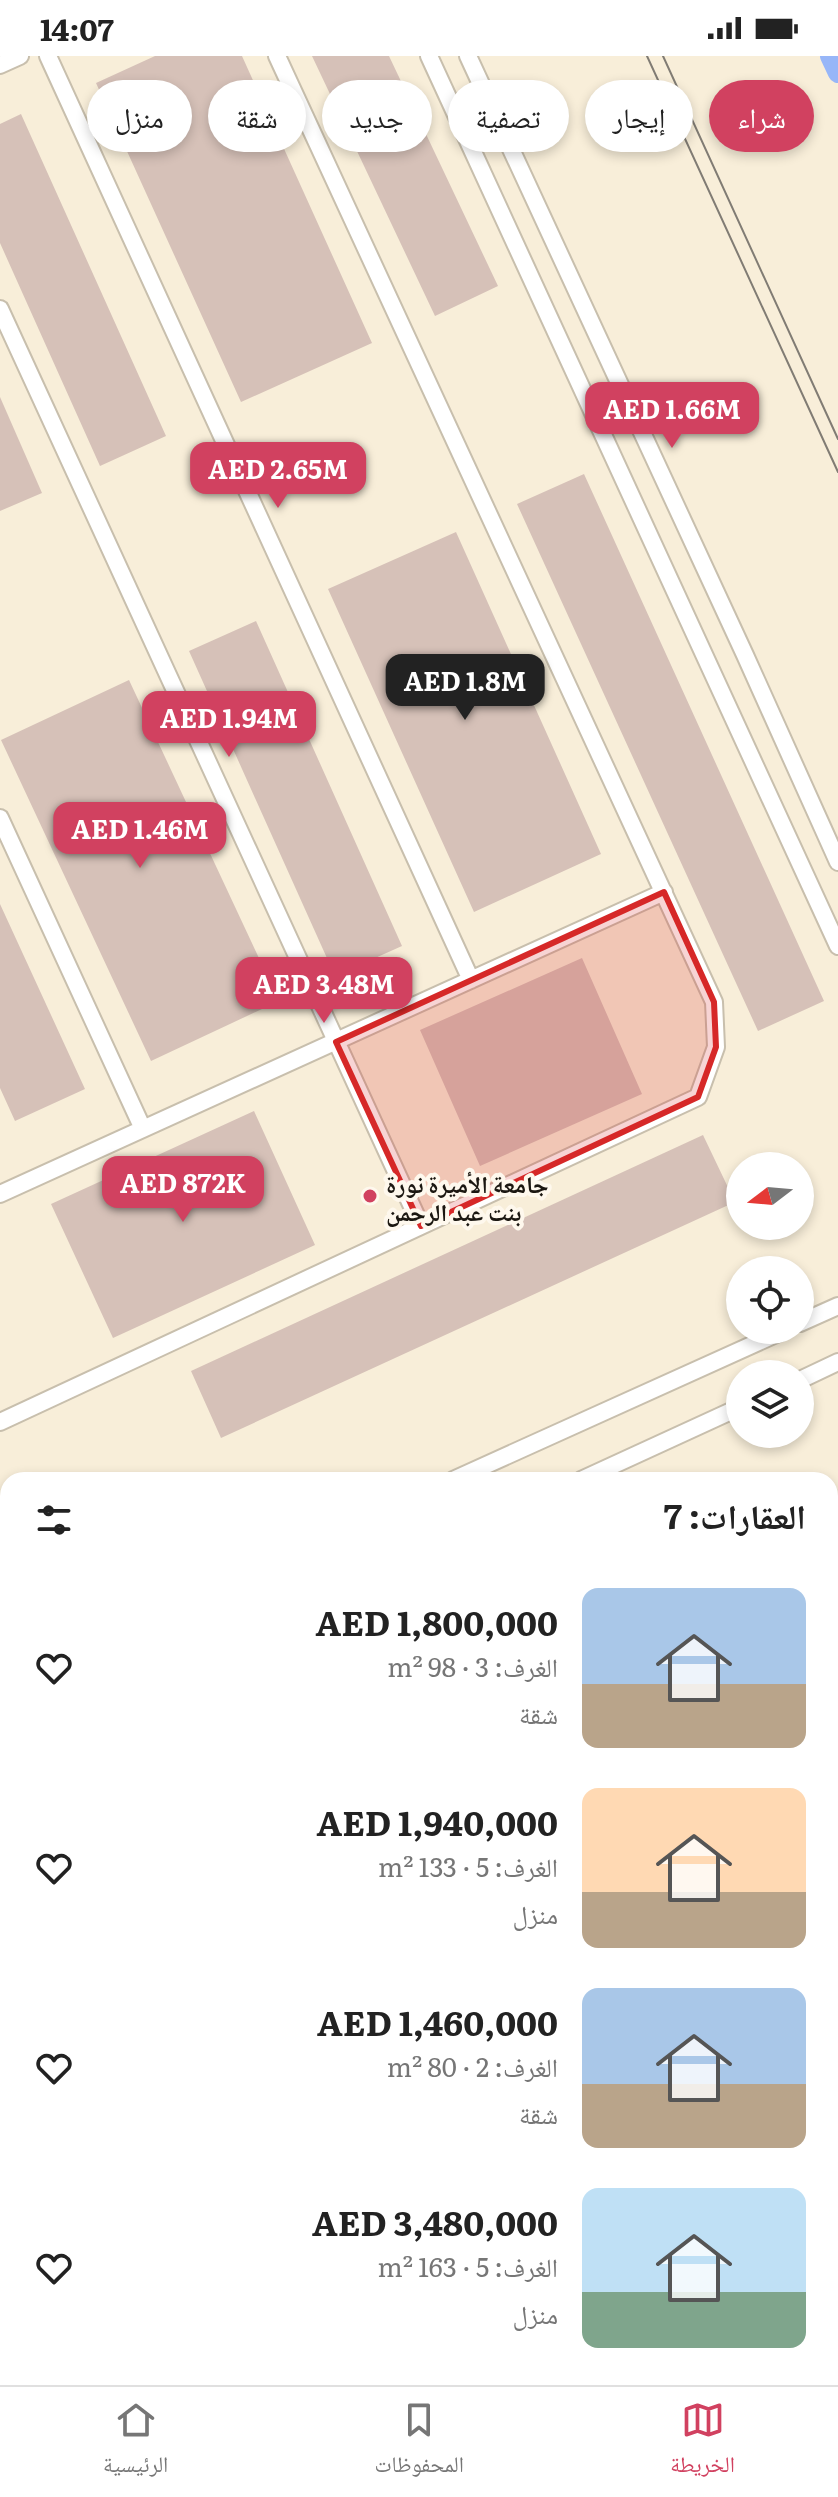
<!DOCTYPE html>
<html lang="ar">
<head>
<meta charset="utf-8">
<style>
	body { margin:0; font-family:Literata,"Noto Naskh Arabic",serif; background:#f6f6f6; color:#222; direction:rtl; height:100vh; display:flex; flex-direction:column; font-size:30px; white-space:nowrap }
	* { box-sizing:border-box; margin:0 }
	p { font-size:26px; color:#767676 }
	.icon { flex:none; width:44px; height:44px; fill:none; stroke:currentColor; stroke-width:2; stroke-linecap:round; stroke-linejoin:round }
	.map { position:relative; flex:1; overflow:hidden; direction:ltr }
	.panel { position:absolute; left:0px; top:1416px; width:838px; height:914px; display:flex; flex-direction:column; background:#fff; border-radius:24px 24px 0 0; box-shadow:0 4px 12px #0003; direction:rtl }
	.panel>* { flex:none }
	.top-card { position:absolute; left:24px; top:24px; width:790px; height:72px; direction:rtl; display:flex; gap:16px }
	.needle { width:52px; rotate:254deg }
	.controls { position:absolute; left:726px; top:1096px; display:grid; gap:16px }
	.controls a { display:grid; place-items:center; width:88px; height:88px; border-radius:50%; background:#fff; box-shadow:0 4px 12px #0003; font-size:40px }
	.price { position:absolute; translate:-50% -68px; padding:0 18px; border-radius:16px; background:#d14160; color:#fff; font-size:26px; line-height:52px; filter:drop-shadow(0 2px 4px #0008) }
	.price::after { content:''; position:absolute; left:50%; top:48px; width:24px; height:18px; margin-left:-12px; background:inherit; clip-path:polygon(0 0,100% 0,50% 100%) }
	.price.on { background:#222; color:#fff }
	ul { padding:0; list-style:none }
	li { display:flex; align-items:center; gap:24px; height:200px; padding:0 32px }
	li span { display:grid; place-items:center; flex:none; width:224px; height:160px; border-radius:16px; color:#555 }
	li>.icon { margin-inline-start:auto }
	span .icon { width:96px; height:96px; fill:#fffc; stroke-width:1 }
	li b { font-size:34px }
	h2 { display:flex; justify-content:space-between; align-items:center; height:96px; padding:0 32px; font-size:34px }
	.tag { padding:0 28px; border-radius:36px; background:#fff; box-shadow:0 4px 12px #0003; font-size:28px; line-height:72px }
	.tag.on { background:#d14160; color:#fff }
	.status { display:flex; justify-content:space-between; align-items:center; height:56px; padding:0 40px; background:#fff; direction:ltr }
	.status svg { height:22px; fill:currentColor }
	.tabs { display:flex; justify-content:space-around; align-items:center; height:112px; border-top:2px solid #e0e0e0; background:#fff; font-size:22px; color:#767676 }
	.tabs a { display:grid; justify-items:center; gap:4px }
	.tabs .on { color:#d14160 }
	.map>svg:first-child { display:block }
	.education { fill:#f8eed9; fill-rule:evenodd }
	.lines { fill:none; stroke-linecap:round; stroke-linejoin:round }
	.canal { stroke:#97b6f8; stroke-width:20 }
	.building { fill:#d6c1b8 }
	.minor-casing { stroke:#c8bfad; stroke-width:20 }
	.path { stroke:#9d988f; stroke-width:4; stroke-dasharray:2 6; stroke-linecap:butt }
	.minor { stroke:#fff; stroke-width:16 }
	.tram { stroke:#817c74; stroke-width:2 }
	.marked { fill:#d62828; fill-opacity:0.2; stroke:#d62828; stroke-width:6; stroke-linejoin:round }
	.poi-dot { fill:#d14160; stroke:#fef8ed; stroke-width:3 }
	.labels { text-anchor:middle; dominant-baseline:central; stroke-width:8; stroke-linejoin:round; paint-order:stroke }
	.poi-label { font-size:24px; font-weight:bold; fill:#1b1711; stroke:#fef8ed; text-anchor:start }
</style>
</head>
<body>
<div class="status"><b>14:07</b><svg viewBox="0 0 49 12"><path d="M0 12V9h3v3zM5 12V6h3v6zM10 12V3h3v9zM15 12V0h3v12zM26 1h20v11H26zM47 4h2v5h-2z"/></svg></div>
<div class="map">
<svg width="838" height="2329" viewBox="0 0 838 2329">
	<rect width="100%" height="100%" fill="#fef8ed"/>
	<path class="education" d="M0 0H838V2329H0ZM740 1110H800V1170H740ZM740 1214H800V1274H740ZM740 1318H800V1378H740ZM8 1424H830V2322H8Z"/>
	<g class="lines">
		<path class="canal" d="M830 0 838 17"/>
	</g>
	<path class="building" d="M155 0H242L372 287 241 346 96 27Z
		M312 0H389L498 230 435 260Z
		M21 58 166 380 100 410 0 187V68Z
		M0 341 42 437 0 455Z
		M584 418 824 945 758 975 517 448Z
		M456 476 601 798 474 856 328 533Z
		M256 565 402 890 335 920 189 595Z
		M129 624 279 945 151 1005 1 684Z
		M0 848 85 1033 15 1065 0 1032Z
		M582 902 642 1038 480 1110 420 974Z
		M254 1055 315 1189 113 1282 51 1148Z
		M703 1079 735 1146 221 1382 191 1315Z
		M0 1450 8 1468V1479L0 1483Z
		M838 1879V2209L830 2192V1883Z
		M8 2070V2322H317L320 2329H0V2073Z
		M838 2219V2329H631L628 2322H830V2221Z"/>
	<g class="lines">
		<g class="minor-casing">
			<path id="minor" d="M48 0 471 924
				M429 0 838 890
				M468 0 745 599 838 806
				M0 9 20 0
				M0 253 421 1170
				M0 762 143 1073
				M0 1138 664 836
				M800 1267 838 1250
				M800 1324 838 1306
				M0 1366 698 1041 716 991 714 946 277 0
				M453 1424 785 1274
				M581 1424 740 1351
				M0 1628 8 1625
				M0 1688 8 1684"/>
		</g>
		<path class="path" d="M830 2171 838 2167
			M490 2329 505 2322"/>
		<use href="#minor" class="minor"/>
		<path class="tram" d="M647 0 838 416
			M663 0 838 383
			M830 1537 838 1533
			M830 1552 838 1549
			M0 1914 8 1910
			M0 1930 8 1926"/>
	</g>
	<path class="marked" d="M664 836 714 946 716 991 698 1041 421 1170 336 986Z"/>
	<circle class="poi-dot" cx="370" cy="1140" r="8"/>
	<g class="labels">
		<g class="poi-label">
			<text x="386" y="1126">جامعة الأميرة نورة<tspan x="386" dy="28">بنت عبد الرحمن</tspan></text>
		</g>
	</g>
</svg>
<div class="controls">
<a><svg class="needle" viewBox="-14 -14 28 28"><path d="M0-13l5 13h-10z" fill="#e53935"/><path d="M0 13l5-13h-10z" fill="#767676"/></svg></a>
<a><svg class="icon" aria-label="locate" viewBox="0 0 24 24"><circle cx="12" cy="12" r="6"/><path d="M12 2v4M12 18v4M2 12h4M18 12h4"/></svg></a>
<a><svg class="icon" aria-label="layers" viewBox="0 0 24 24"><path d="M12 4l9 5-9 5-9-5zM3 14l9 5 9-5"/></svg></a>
</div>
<b class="price" style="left:672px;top:394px">AED 1.66M</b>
<b class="price" style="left:278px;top:454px">AED 2.65M</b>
<b class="price on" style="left:465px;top:666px">AED 1.8M</b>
<b class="price" style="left:229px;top:703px">AED 1.94M</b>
<b class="price" style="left:140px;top:814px">AED 1.46M</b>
<b class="price" style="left:324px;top:969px">AED 3.48M</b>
<b class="price" style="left:183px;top:1168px">AED 872K</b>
<div class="top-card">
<a class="tag on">شراء</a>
<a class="tag">إيجار</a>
<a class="tag">تصفية</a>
<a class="tag">جديد</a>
<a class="tag">شقة</a>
<a class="tag">منزل</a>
</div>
<section class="panel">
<h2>العقارات: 7<svg class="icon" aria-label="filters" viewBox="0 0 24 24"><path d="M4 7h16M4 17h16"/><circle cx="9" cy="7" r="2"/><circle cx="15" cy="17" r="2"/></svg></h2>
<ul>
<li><span style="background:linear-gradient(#a9c7e8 60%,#b9a48a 0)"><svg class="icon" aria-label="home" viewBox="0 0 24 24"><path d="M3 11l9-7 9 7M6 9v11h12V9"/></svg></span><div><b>AED 1,800,000</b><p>الغرف: 3 · 98 m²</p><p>شقة</p></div><svg class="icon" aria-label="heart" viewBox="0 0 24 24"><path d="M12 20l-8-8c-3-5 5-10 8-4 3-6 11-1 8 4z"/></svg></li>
<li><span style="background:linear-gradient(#ffd9b3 65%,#b9a48a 0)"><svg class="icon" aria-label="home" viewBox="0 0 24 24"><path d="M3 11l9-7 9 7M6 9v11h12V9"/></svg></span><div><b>AED 1,940,000</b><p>الغرف: 5 · 133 m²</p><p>منزل</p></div><svg class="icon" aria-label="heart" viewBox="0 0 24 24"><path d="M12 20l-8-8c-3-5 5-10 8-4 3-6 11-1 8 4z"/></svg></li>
<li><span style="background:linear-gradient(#a9c7e8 60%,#b9a48a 0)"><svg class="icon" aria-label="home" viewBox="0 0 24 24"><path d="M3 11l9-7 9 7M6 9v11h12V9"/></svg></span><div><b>AED 1,460,000</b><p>الغرف: 2 · 80 m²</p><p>شقة</p></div><svg class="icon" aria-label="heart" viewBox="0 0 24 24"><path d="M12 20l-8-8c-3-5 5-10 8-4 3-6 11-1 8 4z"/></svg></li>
<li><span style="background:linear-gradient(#bfe0f5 65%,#7fa58c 0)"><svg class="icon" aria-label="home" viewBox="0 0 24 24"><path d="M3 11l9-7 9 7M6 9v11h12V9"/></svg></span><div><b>AED 3,480,000</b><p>الغرف: 5 · 163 m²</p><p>منزل</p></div><svg class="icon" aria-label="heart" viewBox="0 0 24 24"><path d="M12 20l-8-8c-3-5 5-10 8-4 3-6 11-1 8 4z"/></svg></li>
</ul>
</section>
</div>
<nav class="tabs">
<a class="on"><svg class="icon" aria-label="map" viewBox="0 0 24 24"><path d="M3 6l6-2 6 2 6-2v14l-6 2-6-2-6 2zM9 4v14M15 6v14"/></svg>الخريطة</a>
<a><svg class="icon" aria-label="saved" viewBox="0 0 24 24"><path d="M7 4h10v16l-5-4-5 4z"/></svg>المحفوظات</a>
<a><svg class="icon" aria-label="home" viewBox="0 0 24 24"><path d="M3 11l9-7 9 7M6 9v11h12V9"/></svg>الرئيسية</a>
</nav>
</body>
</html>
